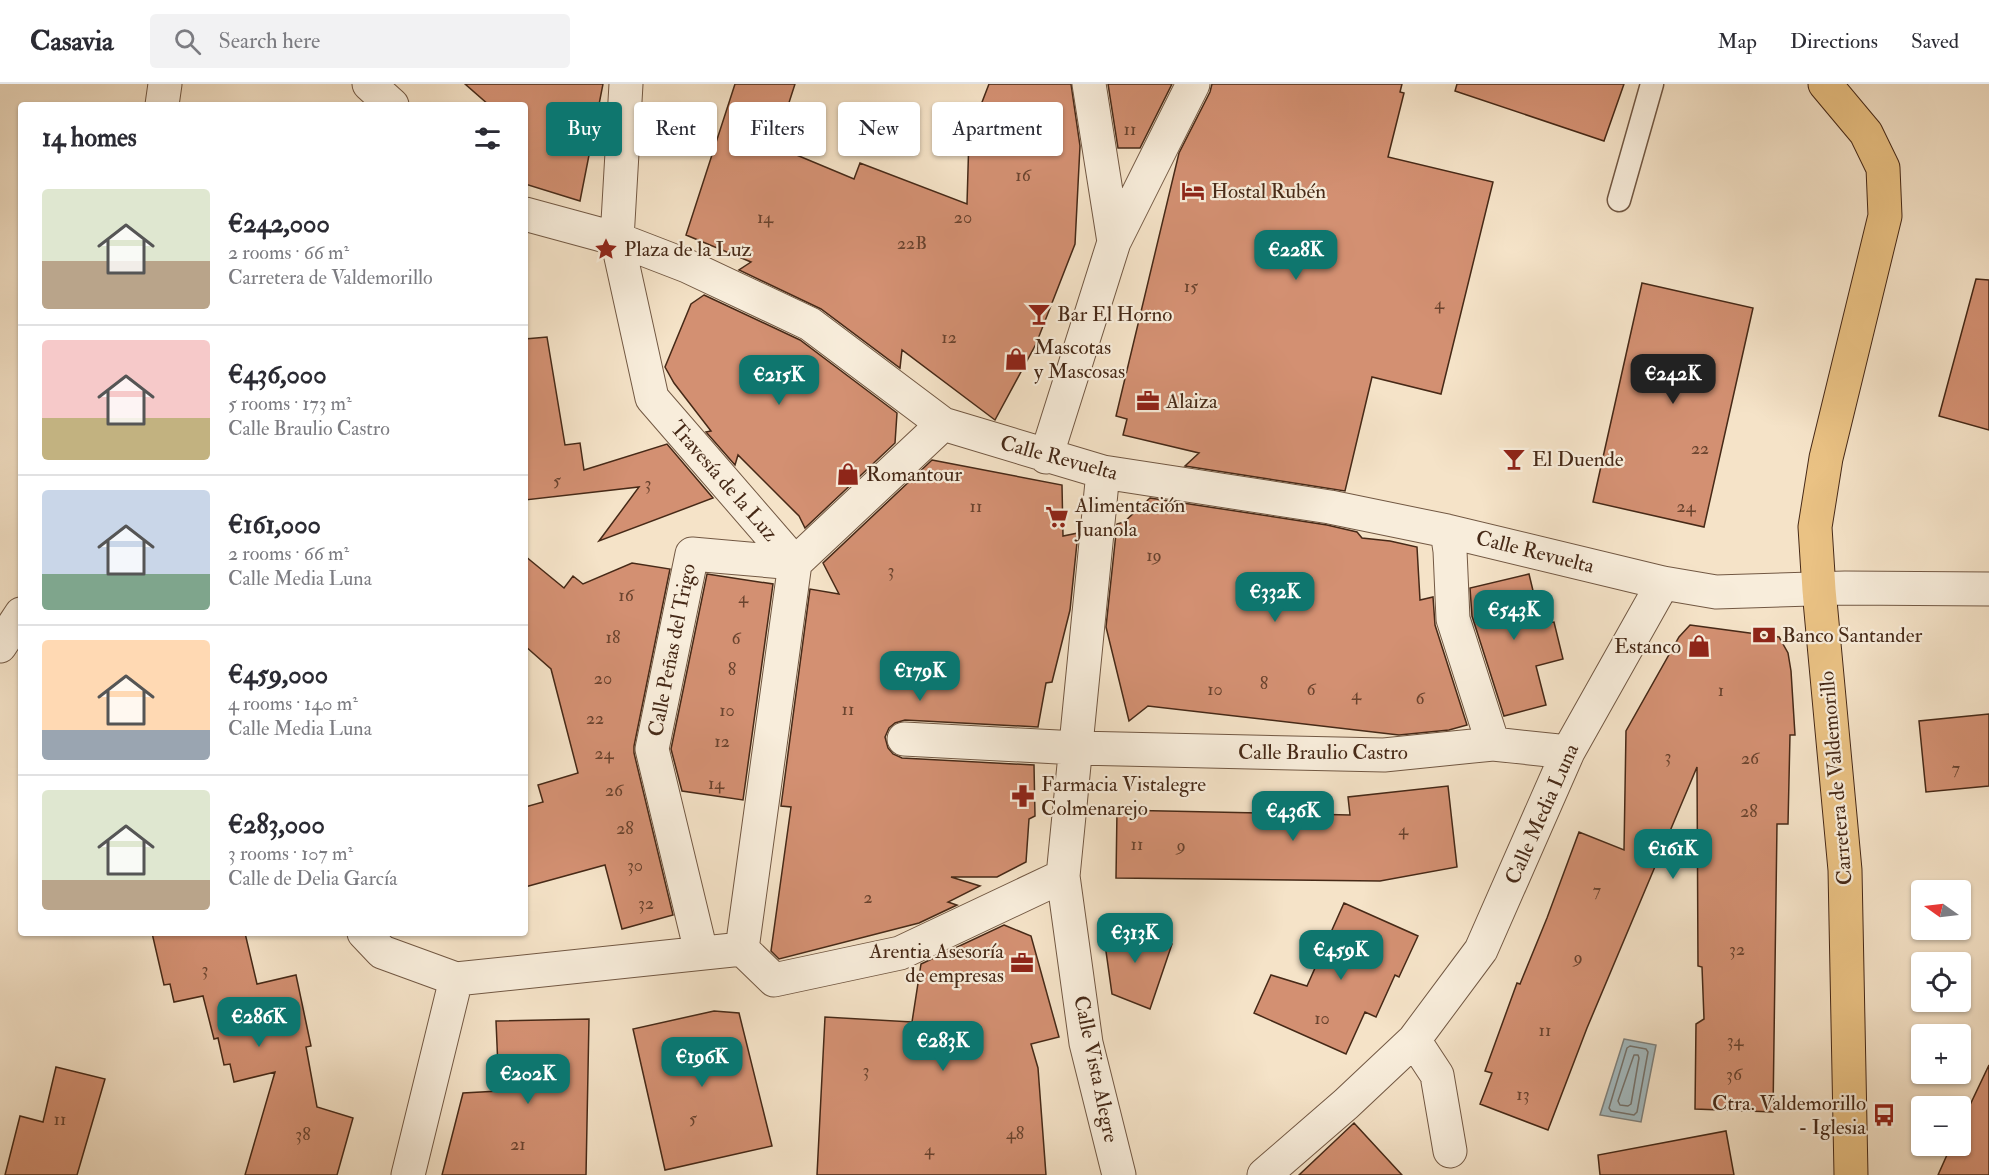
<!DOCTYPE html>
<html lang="en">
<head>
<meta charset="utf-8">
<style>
	body { margin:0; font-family:"IM FELL Double Pica",serif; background:#f2f2f3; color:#2b2b33; height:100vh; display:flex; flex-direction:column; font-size:22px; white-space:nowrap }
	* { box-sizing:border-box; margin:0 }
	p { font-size:20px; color:#7c7c81 }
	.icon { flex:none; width:33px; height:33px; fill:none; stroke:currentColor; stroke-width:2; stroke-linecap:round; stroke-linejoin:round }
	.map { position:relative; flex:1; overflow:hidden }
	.panel { position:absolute; left:18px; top:18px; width:510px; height:834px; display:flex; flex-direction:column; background:#fff; border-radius:6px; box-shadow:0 2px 4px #0004 }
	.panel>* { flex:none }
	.top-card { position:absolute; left:546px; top:18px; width:570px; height:54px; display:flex; gap:12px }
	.needle { width:39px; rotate:284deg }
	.controls { position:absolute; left:1911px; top:796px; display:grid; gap:12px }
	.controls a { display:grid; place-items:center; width:60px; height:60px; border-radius:6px; background:#fff; box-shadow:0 2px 4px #0004; font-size:30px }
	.price { position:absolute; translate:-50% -51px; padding:0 14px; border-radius:12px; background:#0f766e; color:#fff; font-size:20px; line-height:39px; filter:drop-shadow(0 2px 3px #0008) }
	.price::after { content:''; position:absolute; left:50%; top:36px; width:18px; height:14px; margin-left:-9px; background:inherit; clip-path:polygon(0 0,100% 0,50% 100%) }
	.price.on { background:#222; color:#fff }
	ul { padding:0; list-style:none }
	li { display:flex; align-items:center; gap:18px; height:150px; padding:0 24px }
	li+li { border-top:2px solid #e1e1e2 }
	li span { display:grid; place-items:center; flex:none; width:168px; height:120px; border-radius:6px; color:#555 }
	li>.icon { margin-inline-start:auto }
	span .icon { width:72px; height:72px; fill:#fffc; stroke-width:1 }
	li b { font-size:26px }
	h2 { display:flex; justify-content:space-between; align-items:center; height:72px; padding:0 24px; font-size:26px }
	.pill { padding:0 21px; border-radius:6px; background:#fff; box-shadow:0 2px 4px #0004; font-size:21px; line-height:54px }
	.pill.on { background:#0f766e; color:#fff }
	header { display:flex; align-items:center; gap:36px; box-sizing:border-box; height:84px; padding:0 30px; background:#fff; border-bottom:2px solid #e1e1e2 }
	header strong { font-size:28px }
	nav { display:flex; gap:33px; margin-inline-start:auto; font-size:21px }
	.search { width:420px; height:54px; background:#f2f2f3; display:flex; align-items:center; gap:15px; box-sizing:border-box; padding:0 21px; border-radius:6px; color:#7c7c81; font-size:22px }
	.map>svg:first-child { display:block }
	.water { fill:#a3bbc1; stroke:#7e817d; stroke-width:1.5 }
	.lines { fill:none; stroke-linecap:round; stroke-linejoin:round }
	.shore { stroke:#74726c; stroke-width:1.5 }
	.building { fill:#d39072; stroke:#462917; stroke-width:1.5 }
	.service-casing { stroke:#725843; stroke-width:25 }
	.minor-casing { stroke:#725843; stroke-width:35 }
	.primary-casing { stroke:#462917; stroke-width:35 }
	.service { stroke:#f8eddb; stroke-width:22 }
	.minor { stroke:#f8eddb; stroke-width:33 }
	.primary { stroke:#eac284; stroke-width:33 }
	.labels { text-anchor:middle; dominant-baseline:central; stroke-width:4.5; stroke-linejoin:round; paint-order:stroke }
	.number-label { font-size:18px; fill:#69432e }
	.poi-label { font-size:21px; fill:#462917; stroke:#f8eddb; text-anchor:start }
	.street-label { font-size:21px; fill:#462917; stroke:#f8eddb }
</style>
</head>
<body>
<header>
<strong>Casavia</strong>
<div class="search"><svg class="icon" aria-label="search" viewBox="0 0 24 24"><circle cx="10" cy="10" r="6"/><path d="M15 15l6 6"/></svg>Search here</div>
<nav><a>Map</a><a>Directions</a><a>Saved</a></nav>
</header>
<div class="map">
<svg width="1989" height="1091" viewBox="0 0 1989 1091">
	<rect width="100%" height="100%" fill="#f5e3c8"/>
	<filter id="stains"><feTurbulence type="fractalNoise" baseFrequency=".00333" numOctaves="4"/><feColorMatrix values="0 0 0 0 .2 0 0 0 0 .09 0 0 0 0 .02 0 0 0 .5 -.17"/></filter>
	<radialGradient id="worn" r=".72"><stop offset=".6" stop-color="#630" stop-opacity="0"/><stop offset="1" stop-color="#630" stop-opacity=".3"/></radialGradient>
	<path class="water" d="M1624 955 1656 961 1641 1038 1600 1031Z"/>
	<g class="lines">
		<path class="shore" d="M1630 962 1646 965 1648 968 1637 1028 1634 1031 1611 1027 1609 1024 1627 964Z
			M1634 971H1638L1639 974 1631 1020 1628 1022 1620 1021 1618 1017Z"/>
	</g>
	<path class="building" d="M465 0H603L580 117 525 100V21H489Z
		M735 0H795L775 62 854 95 860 79 967 120 969 52 989 0H1071L1080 62 1075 160 1036 260 995 336 902 266 900 284 821 225 739 186 751 178 686 151Z
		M1108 0H1172L1140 64H1118Z
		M1212 0H1402L1400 8 1404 9 1388 73 1493 98 1441 310 1372 293 1345 407 1185 382 1199 369 1123 351 1127 335 1116 332 1179 69 1210 8Z
		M1457 0H1624L1604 57 1455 7Z
		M1976 195 1989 196V346L1939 332Z
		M1642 199 1753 224 1704 443 1593 418Z
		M704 211 800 256 897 329 895 359 805 444 799 432 738 371 735 381 706 348 711 347 674 299 665 283 691 220Z
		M547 253 565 361 580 359 584 386 667 360 713 414 599 457 639 403 525 416V255Z
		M932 376 1062 401 1063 452 1078 449 1070 526 1052 598 1046 599 1038 643 905 636 895 639 889 644 885 653 888 664 893 670 902 674 1034 681 1035 732 1029 735 1026 778 997 793H951L980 802 948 818 957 821 919 839 779 875 771 867 791 723 781 722 810 505 839 510 823 479Z
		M1150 414 1327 441 1357 448 1362 454 1390 457 1417 463 1420 516 1433 513 1435 541 1467 641 1449 646 1399 651 1148 622 1129 637 1106 543 1117 440 1124 438Z
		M525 472 564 504 573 492 583 500 632 479 670 485 634 662V669L673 831 622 845 605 781 525 803V723L543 718 538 701 578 689 551 585 525 562Z
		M707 490 773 500 743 716 682 707 671 665Z
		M1529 490 1541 540 1554 538 1563 575 1536 582 1546 621 1504 632 1472 532 1470 504Z
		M1690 541 1779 553 1788 569 1791 587 1795 651H1790L1788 740H1777L1773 1028 1695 1025 1696 940 1704 935 1702 883 1698 882 1697 683 1587 944 1548 1046 1480 1020 1492 989 1485 987 1517 899 1520 900 1547 834 1579 748 1624 766 1626 647 1679 553Z
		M1989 630V702L1926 708 1919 637Z
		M1448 702 1457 783 1380 797 1116 794 1117 726 1350 731 1348 713Z
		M1344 819 1418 852 1399 893 1395 891 1376 933 1365 928 1346 970 1254 929 1271 891 1307 902Z
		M1102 839 1172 860 1150 925 1112 910Z
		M1004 841 1031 852 1059 953 1031 960 1038 984 1046 1091H817L825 933 912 938 921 880Z
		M152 849H245L257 900 296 891 311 962 306 963 317 1023 353 1034 337 1091H245L275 988 234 998 230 980 224 981 218 954 214 955 203 912 174 918 170 900 164 901Z
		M714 927 739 929 772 1062 665 1086 633 945Z
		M589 935 586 1091H442L463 1009 499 1007 496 937Z
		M1989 981V1091H1938L1951 1062H1960V1042Z
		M56 983 105 995 77 1091H5L20 1032 43 1038Z
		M1354 1039 1402 1091H1299Z
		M1726 1047 1734 1091H1600L1598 1071Z"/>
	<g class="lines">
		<g class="service-casing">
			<path id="service" d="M1619 116 1652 0"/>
		</g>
		<g class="minor-casing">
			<path id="minor" d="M369 0 392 21
				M626 0 617 155 652 314 795 479
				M162 21 165 0
				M525 130 617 155 687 182 810 240 943 340 1103 388 1330 423 1447 447 1663 499 1716 508 1845 504 1989 505
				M1114 158 1193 0
				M1046 373 1114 158 1089 0
				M1103 388 1063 792 1086 959 1119 1091
				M1447 447 1450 467 1453 535 1493 660
				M0 562 21 530
				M904 655 1077 664 1384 671 1493 660 1568 668
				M364 849 382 868 456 895
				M742 865 774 896 900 869 1063 792
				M701 868 652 665 692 470 795 479
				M1414 956 1437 991 1450 1067
				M408 1091 456 895 742 865 795 479 943 340
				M1264 1091 1346 1020 1414 956 1481 866 1568 668 1663 499"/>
		</g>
		<g class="primary-casing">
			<path id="primary" d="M1825 0 1866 49 1883 84 1885 132 1826 374 1815 443 1819 506 1845 786 1851 1091"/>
		</g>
		<use href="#service" class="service"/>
		<use href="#minor" class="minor"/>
		<use href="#primary" class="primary"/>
	</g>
	<defs>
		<g id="hotel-bare" transform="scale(1.8)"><path d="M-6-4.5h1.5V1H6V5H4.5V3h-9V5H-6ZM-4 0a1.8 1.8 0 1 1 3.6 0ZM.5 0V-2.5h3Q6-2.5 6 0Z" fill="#8f2418" stroke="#f8eddb" stroke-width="2.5" paint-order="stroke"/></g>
		<g id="sight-bare" transform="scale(1.8)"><path d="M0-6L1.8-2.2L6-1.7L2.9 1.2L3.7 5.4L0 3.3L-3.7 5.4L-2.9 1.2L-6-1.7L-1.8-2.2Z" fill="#8f2418" stroke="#f8eddb" stroke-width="2.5" paint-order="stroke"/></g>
		<g id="bar-bare" transform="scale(1.8)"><path d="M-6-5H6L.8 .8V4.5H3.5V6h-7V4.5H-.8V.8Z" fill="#8f2418" stroke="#f8eddb" stroke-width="2.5" paint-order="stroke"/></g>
		<g id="shop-bare" transform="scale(1.8)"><path d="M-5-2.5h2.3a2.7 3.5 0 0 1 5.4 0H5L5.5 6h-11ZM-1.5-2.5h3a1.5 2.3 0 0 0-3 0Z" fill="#8f2418" stroke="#f8eddb" stroke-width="2.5" paint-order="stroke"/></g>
		<g id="office-bare" transform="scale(1.8)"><path d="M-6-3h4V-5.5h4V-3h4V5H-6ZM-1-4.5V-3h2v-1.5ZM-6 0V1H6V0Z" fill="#8f2418" stroke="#f8eddb" stroke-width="2.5" paint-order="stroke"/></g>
		<g id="supermarket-bare" transform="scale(1.8)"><path d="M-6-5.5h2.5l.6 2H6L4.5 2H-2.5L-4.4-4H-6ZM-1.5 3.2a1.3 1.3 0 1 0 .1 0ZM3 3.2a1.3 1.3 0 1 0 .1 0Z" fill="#8f2418" stroke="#f8eddb" stroke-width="2.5" paint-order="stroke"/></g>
		<g id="bank-bare" transform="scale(1.8)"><path d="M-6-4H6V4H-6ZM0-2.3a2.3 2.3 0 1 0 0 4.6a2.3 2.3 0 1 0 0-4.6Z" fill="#8f2418" stroke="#f8eddb" stroke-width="2.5" paint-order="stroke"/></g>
		<g id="pharmacy-bare" transform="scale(1.8)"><path d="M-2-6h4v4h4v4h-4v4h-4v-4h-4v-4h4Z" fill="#8f2418" stroke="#f8eddb" stroke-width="2.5" paint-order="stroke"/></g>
		<g id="bus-bare" transform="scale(1.8)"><path d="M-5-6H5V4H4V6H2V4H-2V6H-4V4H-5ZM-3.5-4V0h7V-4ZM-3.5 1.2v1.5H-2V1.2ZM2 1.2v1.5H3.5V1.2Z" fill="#8f2418" stroke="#f8eddb" stroke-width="2.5" paint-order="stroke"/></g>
	</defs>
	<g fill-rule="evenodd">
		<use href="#hotel-bare" x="1193" y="107"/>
		<use href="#sight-bare" x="606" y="165"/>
		<use href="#bar-bare" x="1039" y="230"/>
		<use href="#shop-bare" x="1016" y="275"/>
		<use href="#office-bare" x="1148" y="317"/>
		<use href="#bar-bare" x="1514" y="375"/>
		<use href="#shop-bare" x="848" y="390"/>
		<use href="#supermarket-bare" x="1057" y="433"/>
		<use href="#bank-bare" x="1764" y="551"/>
		<use href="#shop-bare" x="1699" y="562"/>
		<use href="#pharmacy-bare" x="1023" y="712"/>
		<use href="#office-bare" x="1022" y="879"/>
		<use href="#bus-bare" x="1884" y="1031"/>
	</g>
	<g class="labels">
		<g class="number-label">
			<text x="1130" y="45">11</text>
			<text x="1023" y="91">16</text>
			<text x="765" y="133">14</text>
			<text x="963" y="133">20</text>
			<text x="912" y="159">22B</text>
			<text x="1191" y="202">15</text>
			<text x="1439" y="219">4</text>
			<text x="949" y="253">12</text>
			<text x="1700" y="364">22</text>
			<text x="557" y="396">5</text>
			<text x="648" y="399">3</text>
			<text x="976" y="422">11</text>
			<text x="1686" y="422">24</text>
			<text x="1154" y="471">19</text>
			<text x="891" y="486">3</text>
			<text x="626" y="511">16</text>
			<text x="743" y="513">4</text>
			<text x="613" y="553">18</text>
			<text x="736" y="554">6</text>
			<text x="732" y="585">8</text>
			<text x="603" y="594">20</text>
			<text x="1264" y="599">8</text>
			<text x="1215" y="605">10</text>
			<text x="1311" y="605">6</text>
			<text x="1721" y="606">1</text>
			<text x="1356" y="610">4</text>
			<text x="1420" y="614">6</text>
			<text x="848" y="625">11</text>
			<text x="727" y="626">10</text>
			<text x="595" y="634">22</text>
			<text x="722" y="657">12</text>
			<text x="604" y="669">24</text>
			<text x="1668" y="672">3</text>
			<text x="1750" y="674">26</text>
			<text x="1956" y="684">7</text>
			<text x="716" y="699">14</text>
			<text x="614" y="706">26</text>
			<text x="1749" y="727">28</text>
			<text x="625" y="744">28</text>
			<text x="1403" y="745">4</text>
			<text x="1137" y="760">11</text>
			<text x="1181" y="761">9</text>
			<text x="635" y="781">30</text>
			<text x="1597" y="806">7</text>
			<text x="868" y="813">2</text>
			<text x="646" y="819">32</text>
			<text x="1737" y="865">32</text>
			<text x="1578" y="873">9</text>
			<text x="205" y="885">3</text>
			<text x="1322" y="934">10</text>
			<text x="1545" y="946">11</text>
			<text x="1735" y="956">34</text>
			<text x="866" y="986">3</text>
			<text x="1734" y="990">36</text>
			<text x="1523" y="1010">13</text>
			<text x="693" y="1034">5</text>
			<text x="60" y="1035">11</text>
			<text x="1015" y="1049">48</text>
			<text x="303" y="1050">38</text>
			<text x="518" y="1060">21</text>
			<text x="929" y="1065">4</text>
		</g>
		<g class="poi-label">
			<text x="1211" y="107">Hostal Rubén</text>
			<text x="624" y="165">Plaza de la Luz</text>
			<text x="1057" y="230">Bar El Horno</text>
			<text x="1034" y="263">Mascotas<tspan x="1034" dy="24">y Mascosas</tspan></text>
			<text x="1166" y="317">Alaiza</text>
			<text x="1532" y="375">El Duende</text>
			<text x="866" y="390">Romantour</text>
			<text x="1075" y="421">Alimentación<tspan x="1075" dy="24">Juanola</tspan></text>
			<text x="1782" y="551">Banco Santander</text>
			<text x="1681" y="562" text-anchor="end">Estanco</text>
			<text x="1041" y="700">Farmacia Vistalegre<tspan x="1041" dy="24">Colmenarejo</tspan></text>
			<text x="1004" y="867" text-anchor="end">Arentia Asesoría<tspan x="1004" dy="24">de empresas</tspan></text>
			<text x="1866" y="1019" text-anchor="end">Ctra. Valdemorillo<tspan x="1866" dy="24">- Iglesia</tspan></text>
		</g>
		<g class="street-label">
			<text transform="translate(1059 374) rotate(15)">Calle Revuelta</text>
			<text transform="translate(724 397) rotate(49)">Travesía de la Luz</text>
			<text transform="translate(1535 468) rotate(14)">Calle Revuelta</text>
			<text transform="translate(672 566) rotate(-79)">Calle Peñas del Trigo</text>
			<text x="1323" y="668">Calle Braulio Castro</text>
			<text transform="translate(1836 694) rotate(-95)">Carretera de Valdemorillo</text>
			<text transform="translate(1542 730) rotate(-66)">Calle Media Luna</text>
			<text transform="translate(1096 985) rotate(78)">Calle Vista Alegre</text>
		</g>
	</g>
	<rect width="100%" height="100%" filter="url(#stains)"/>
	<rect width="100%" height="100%" fill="url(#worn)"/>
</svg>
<div class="controls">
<a><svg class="needle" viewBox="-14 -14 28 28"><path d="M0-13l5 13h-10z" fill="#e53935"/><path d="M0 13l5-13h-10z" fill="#7c7c81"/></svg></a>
<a><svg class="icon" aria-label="locate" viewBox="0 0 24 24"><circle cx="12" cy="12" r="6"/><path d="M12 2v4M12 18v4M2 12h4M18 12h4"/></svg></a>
<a>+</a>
<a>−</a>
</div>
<b class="price" style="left:1296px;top:197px">€228K</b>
<b class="price on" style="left:1673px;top:321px">€242K</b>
<b class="price" style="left:779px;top:322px">€215K</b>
<b class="price" style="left:1275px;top:539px">€332K</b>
<b class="price" style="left:1514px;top:557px">€543K</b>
<b class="price" style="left:920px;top:618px">€179K</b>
<b class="price" style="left:1293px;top:758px">€436K</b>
<b class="price" style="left:1673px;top:796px">€161K</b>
<b class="price" style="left:1135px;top:880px">€313K</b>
<b class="price" style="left:1341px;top:897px">€459K</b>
<b class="price" style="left:259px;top:964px">€286K</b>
<b class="price" style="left:943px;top:988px">€283K</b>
<b class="price" style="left:702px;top:1004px">€196K</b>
<b class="price" style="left:528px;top:1021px">€202K</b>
<div class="top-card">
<a class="pill on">Buy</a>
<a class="pill">Rent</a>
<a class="pill">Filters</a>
<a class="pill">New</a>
<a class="pill">Apartment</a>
</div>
<section class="panel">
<h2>14 homes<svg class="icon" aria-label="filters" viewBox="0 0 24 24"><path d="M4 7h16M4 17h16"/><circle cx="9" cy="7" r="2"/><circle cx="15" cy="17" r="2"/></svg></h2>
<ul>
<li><span style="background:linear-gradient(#dfe7d0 60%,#b9a48a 0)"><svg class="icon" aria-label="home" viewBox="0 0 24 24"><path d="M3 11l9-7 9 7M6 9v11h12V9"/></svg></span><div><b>€242,000</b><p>2 rooms · 66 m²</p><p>Carretera de Valdemorillo</p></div></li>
<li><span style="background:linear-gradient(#f6c9c9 65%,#c2b280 0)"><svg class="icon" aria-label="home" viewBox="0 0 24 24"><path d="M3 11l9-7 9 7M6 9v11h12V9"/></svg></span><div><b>€436,000</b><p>5 rooms · 173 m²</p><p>Calle Braulio Castro</p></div></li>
<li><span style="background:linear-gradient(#c9d6e8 70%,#7fa58c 0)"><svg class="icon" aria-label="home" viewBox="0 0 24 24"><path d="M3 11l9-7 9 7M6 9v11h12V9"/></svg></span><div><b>€161,000</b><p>2 rooms · 66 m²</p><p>Calle Media Luna</p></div></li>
<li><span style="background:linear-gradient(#ffd9b3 75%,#9aa5b1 0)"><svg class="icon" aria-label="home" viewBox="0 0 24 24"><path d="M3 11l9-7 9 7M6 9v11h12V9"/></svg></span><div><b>€459,000</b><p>4 rooms · 140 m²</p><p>Calle Media Luna</p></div></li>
<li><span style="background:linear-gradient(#dfe7d0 75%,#b9a48a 0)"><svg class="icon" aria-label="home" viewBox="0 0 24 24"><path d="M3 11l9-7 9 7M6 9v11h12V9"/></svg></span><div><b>€283,000</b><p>3 rooms · 107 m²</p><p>Calle de Delia García</p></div></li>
</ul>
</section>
</div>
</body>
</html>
